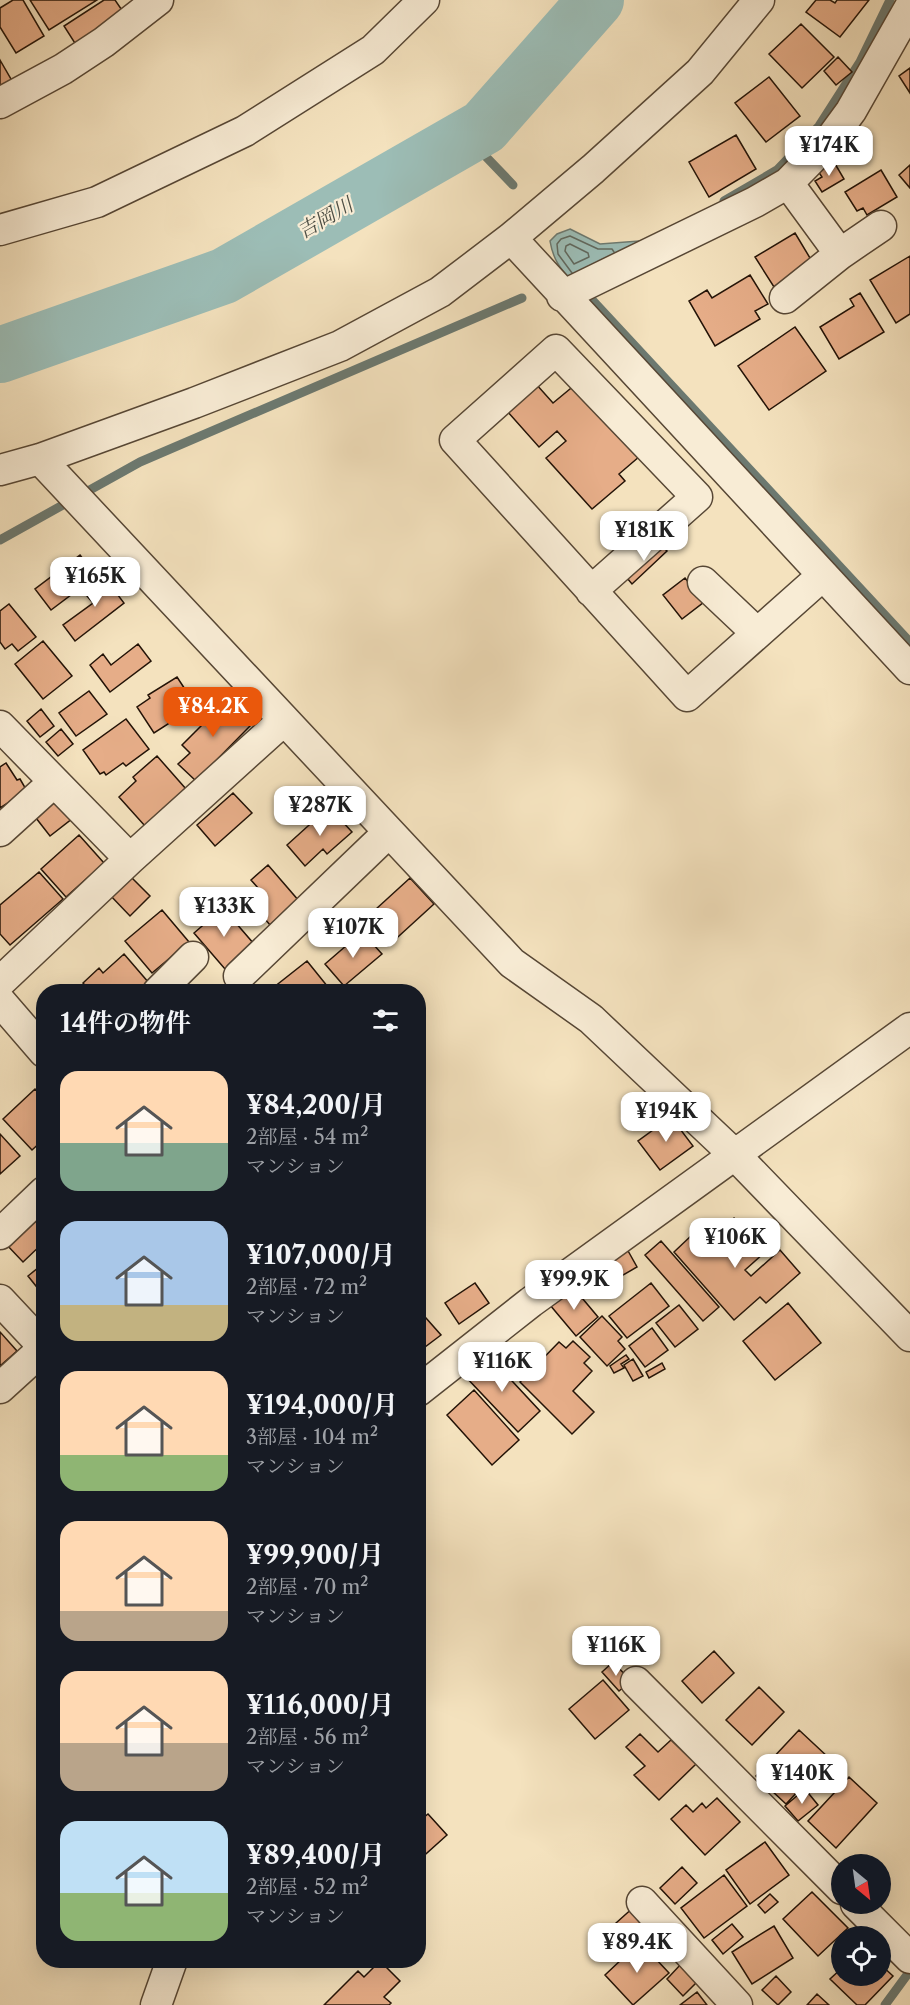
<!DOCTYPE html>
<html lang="ja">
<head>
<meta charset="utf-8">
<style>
	body { margin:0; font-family:"Libre Caslon Text","Noto Serif JP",serif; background:#242831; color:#f1f3f6; height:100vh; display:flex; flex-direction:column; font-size:22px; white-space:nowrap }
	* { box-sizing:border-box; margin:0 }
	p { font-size:20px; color:#9ea1a6 }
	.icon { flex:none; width:33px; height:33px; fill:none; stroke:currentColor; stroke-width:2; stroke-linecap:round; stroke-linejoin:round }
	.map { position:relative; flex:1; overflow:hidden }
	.drawer { position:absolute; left:36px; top:984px; width:390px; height:984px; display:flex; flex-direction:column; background:#171b24; border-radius:24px; box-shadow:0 6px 24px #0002 }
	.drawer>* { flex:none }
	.needle { width:39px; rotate:151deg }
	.tools { position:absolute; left:831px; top:1854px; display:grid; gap:12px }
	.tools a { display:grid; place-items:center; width:60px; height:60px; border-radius:50%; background:#171b24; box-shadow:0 6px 24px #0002; font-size:30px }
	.price { position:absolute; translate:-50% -51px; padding:0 14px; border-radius:12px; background:#fff; color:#222; font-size:20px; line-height:39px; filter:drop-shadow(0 2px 3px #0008) }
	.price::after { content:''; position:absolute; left:50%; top:36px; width:18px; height:14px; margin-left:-9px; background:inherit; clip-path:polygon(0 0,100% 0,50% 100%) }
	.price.active { background:#ea580c; color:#fff }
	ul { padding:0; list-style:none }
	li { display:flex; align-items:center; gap:18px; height:150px; padding:0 24px }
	li span { display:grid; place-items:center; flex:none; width:168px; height:120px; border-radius:18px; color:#555 }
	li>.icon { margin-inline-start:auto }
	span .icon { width:72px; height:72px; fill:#fffc; stroke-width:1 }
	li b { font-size:26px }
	h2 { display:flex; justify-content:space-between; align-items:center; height:72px; padding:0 24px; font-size:26px }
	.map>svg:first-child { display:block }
	.water { fill:#9cbdb6; stroke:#6c7970; stroke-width:1.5 }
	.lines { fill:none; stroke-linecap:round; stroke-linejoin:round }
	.shore { stroke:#60685e; stroke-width:1.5 }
	.stream { stroke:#6c7970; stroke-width:9 }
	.river { stroke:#9cbdb6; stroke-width:56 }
	.building { fill:#e6ad88; stroke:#231307; stroke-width:1.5 }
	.street-casing { stroke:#574735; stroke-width:33 }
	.street { stroke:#f8ecd5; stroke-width:30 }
	.labels { text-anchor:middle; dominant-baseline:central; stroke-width:4.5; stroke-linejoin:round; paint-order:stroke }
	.water-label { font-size:20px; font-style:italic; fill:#4d4e44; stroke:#f8ecd5 }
</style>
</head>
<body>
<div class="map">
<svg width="910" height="2005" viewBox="0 0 910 2005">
	<rect width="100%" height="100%" fill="#f4e2be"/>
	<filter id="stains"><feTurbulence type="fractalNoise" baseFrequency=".00333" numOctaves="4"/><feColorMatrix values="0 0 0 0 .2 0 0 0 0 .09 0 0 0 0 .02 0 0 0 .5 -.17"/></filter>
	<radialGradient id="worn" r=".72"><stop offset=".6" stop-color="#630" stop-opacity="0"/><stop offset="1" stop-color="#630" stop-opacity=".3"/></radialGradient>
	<path class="water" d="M570 229 600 244 639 241 643 246 572 281C560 269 553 259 550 241L557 234Z"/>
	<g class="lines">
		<path class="shore" d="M570 244 588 253 589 257 574 264 565 251 566 246Z
			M572 273 558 254 557 244 561 239 570 236 598 249H612L614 252"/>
		<path class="stream" d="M467 137 513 185
			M724 201 777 170 819 126 860 62 890 0
			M583 290 910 642
			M0 540 140 462 522 298
			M885 2005 910 1971"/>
		<path class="river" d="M0 355 224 276 484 127 596 0"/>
	</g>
	<path class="building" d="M13 0H23L44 36 16 53 0 27V8Z
		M30 0H97L49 30Z
		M104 0H115L126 16 78 48 64 26Z
		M816 0H830L835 3 837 0H869L840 37 806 12Z
		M801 24 834 57 802 88 769 54Z
		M838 57 852 72 836 85 824 71Z
		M0 60 15 86 0 94Z
		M910 68V93L899 76Z
		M769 77 800 116 766 142 735 103Z
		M736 135 756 169 709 197 689 162Z
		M834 162 844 179 822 192 815 181 822 177 818 171Z
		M910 165V188L899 175Z
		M881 170 897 197 867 215 863 208 857 211 845 192Z
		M795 233 813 263 774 287 755 257Z
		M910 256V314L896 323 870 280Z
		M750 275 768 304 755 311 760 319 715 346 689 301 707 290 712 298Z
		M860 293 884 332 839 359 820 327 854 306 850 299Z
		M795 327 826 371 769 410 738 366Z
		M536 384 553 403 576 384 640 456 619 474 625 481 592 509 546 458 566 441 557 431 539 447 506 410Z
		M656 540 667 551 632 584 622 572Z
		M80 555 96 576 51 610 35 589Z
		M102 574 124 603 75 641 63 625 93 603 82 590Z
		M685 578 704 602 682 619 663 595Z
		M9 604 36 637 18 651 12 644 5 649 0 642V611Z
		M43 641 72 676 43 699 15 664Z
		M138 644 151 661 110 692 90 665 103 654 111 665Z
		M177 677 196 706 154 733 137 707 150 698 148 695Z
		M89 691 107 714 76 736 59 713Z
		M222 697 250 726 196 781 178 764 190 753 182 745 204 723 200 719Z
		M41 709 54 726 40 737 27 721Z
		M126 719 149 749 126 766 123 763 106 775 104 772 100 774 83 750Z
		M61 729 73 744 58 756 46 742Z
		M157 756 186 789 145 826 119 797 136 781 133 777Z
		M6 763 17 780 20 779 27 791 0 808V767Z
		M233 793 252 813 215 846 197 825Z
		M58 799 73 818 50 836 36 818Z
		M329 807 352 832 327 854 323 849 305 866 287 845Z
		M79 835 104 863 66 897 41 869Z
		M268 865 299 901 270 925 247 898 258 888 251 880Z
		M39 872 63 899 10 945 0 934V905Z
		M129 875 150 896 130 916 109 894Z
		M410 878 434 904 388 946 364 920Z
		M223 908 254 944 225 969 194 933Z
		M162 910 189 942 152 973 125 941Z
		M362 932 382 954 344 986 325 964Z
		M124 954 149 983 139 992H91L83 983 99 968 103 973Z
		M307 961 332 992 269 991Z
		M35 1089 44 1098V1139L32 1150 3 1119Z
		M671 1117 693 1146 660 1170 638 1141Z
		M0 1134 20 1156 0 1174Z
		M32 1218 44 1230V1242L23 1262 6 1244Z
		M734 1218 764 1253 745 1270 751 1276 780 1250 800 1273 766 1303 760 1297 734 1320 674 1252 693 1234 703 1245Z
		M661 1241 719 1307 703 1321 645 1255Z
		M627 1249 637 1267 597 1290 586 1272Z
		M44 1263V1296L28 1276Z
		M475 1283 489 1303 459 1324 445 1303Z
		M651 1283 669 1306 627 1338 609 1316Z
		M572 1286 598 1317 576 1336 550 1305Z
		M788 1303 821 1343 775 1380 743 1341Z
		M679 1305 698 1329 675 1347 656 1323Z
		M418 1309 441 1335 425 1347 418 1339Z
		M602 1316 622 1337 618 1341 625 1349 607 1366 580 1337Z
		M652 1328 668 1350 645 1367 629 1346Z
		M0 1332 17 1351 0 1366Z
		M573 1341 590 1357 584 1363 592 1371 573 1391 594 1412 572 1434 520 1382 559 1342 566 1348Z
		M487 1354 540 1411 518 1432 464 1375Z
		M626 1355 629 1359 621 1364 624 1368 614 1373 610 1366Z
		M633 1359 643 1376 633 1381 624 1365Z
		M662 1363 665 1369 649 1378 646 1372Z
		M474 1390 519 1440 492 1465 447 1415Z
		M714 1651 734 1673 702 1703 682 1681Z
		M613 1662 631 1681 619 1691 602 1672Z
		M603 1680 629 1710 595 1739 569 1709Z
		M759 1687 784 1712 752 1745 726 1720Z
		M799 1730 829 1758 786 1804 756 1776Z
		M640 1734 658 1752 671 1740 696 1764 659 1800 634 1775 645 1766 626 1747Z
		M849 1777 877 1803 836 1848 808 1821Z
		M805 1789 818 1805 798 1821 785 1806Z
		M717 1798 740 1822 705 1855 671 1819 686 1805 693 1812 702 1803 706 1808Z
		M428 1814 447 1835 418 1861V1822Z
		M765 1842 789 1875 750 1904 726 1870Z
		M682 1867 697 1883 675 1904 660 1888Z
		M724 1875 747 1906 704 1938 681 1908Z
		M812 1892 848 1928 818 1956 783 1919Z
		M770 1894 778 1902 765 1913 758 1905Z
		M635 1906 651 1923 632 1941 616 1923Z
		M732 1924 743 1937 723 1954 712 1940Z
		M774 1926 793 1958 752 1984 732 1952Z
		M640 1942 669 1973 633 2005 605 1975Z
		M380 1961 400 1981 384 1997 391 2003 389 2005H324L358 1971 364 1977Z
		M681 1964 698 1981 683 1996 667 1979Z
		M880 1964 893 1976 865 2005H857L830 1979 842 1968V1976H880Z
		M776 1976 791 1992 778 2005 762 1990Z
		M697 1992 707 2005H680Z
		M817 1994 829 2005H807Z"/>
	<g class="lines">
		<g class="street-casing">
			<path id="street" d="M0 103 63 69 104 42 158 0
				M788 183 840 254
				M0 230 97 202 245 131 373 50 424 0
				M511 238 910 669
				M562 296 755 202 788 183 829 141 851 111 910 7
				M785 298 840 254 881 226
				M40 459 512 963 591 1019 736 1156 910 1336
				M0 470 40 459 194 403 340 346 440 292 511 238 593 169 700 72 759 0
				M703 582 757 633
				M591 591 697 497 556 350 455 440 687 696 822 576
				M0 726 130 859
				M0 831 54 782
				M239 976 389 832
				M0 982 130 859 284 720
				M158 992 193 957
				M0 1001 44 1052
				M0 1234 44 1192
				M0 1300 44 1347
				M0 1388 44 1348
				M418 1391 531 1302 910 1028
				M636 1682 842 1889
				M642 1902 737 2005
				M856 1904 910 1958
				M156 2005 172 1960"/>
		</g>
		<use href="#street" class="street"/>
	</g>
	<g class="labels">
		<g class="water-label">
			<text transform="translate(325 218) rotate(-30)">吉岡川</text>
		</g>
	</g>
	<rect width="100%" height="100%" filter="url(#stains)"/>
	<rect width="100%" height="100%" fill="url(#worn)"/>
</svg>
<div class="tools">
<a><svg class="needle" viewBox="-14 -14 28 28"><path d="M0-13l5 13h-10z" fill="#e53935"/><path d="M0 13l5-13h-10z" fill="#9ea1a6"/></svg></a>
<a><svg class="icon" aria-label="locate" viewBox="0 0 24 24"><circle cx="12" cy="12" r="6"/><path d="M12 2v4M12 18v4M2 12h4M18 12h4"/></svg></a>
</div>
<b class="price" style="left:829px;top:177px">¥174K</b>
<b class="price" style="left:644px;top:562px">¥181K</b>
<b class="price" style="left:95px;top:608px">¥165K</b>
<b class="price active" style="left:213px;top:738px">¥84.2K</b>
<b class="price" style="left:320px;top:837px">¥287K</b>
<b class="price" style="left:224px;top:938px">¥133K</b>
<b class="price" style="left:353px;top:959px">¥107K</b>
<b class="price" style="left:666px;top:1143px">¥194K</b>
<b class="price" style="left:735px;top:1269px">¥106K</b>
<b class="price" style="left:574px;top:1311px">¥99.9K</b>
<b class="price" style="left:502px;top:1393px">¥116K</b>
<b class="price" style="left:616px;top:1677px">¥116K</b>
<b class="price" style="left:802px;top:1805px">¥140K</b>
<b class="price" style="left:637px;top:1974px">¥89.4K</b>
<section class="drawer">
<h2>14件の物件<svg class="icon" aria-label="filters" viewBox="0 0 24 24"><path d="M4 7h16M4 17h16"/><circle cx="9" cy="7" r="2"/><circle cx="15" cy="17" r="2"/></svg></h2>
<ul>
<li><span style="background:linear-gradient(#ffd9b3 60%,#7fa58c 0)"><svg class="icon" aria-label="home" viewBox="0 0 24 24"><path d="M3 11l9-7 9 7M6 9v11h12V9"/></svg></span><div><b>¥84,200/月</b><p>2部屋 · 54 m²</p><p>マンション</p></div></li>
<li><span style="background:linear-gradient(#a9c7e8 70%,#c2b280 0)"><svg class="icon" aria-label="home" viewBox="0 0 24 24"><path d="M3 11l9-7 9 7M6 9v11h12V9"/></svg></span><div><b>¥107,000/月</b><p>2部屋 · 72 m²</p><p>マンション</p></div></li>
<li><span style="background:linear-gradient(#ffd9b3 70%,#8fb573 0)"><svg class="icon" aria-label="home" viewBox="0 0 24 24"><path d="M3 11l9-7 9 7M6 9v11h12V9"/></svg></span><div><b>¥194,000/月</b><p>3部屋 · 104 m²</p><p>マンション</p></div></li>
<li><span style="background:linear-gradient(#ffd9b3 75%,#b9a48a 0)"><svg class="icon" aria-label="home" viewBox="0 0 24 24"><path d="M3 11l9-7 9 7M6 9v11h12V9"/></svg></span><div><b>¥99,900/月</b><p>2部屋 · 70 m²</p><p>マンション</p></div></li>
<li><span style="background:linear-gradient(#ffd9b3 60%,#b9a48a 0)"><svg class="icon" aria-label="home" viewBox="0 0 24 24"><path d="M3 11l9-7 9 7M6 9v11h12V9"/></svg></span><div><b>¥116,000/月</b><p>2部屋 · 56 m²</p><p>マンション</p></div></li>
<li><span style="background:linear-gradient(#bfe0f5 60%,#8fb573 0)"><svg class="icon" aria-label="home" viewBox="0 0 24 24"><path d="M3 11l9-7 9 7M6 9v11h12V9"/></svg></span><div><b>¥89,400/月</b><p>2部屋 · 52 m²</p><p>マンション</p></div></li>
</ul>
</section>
</div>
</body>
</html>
